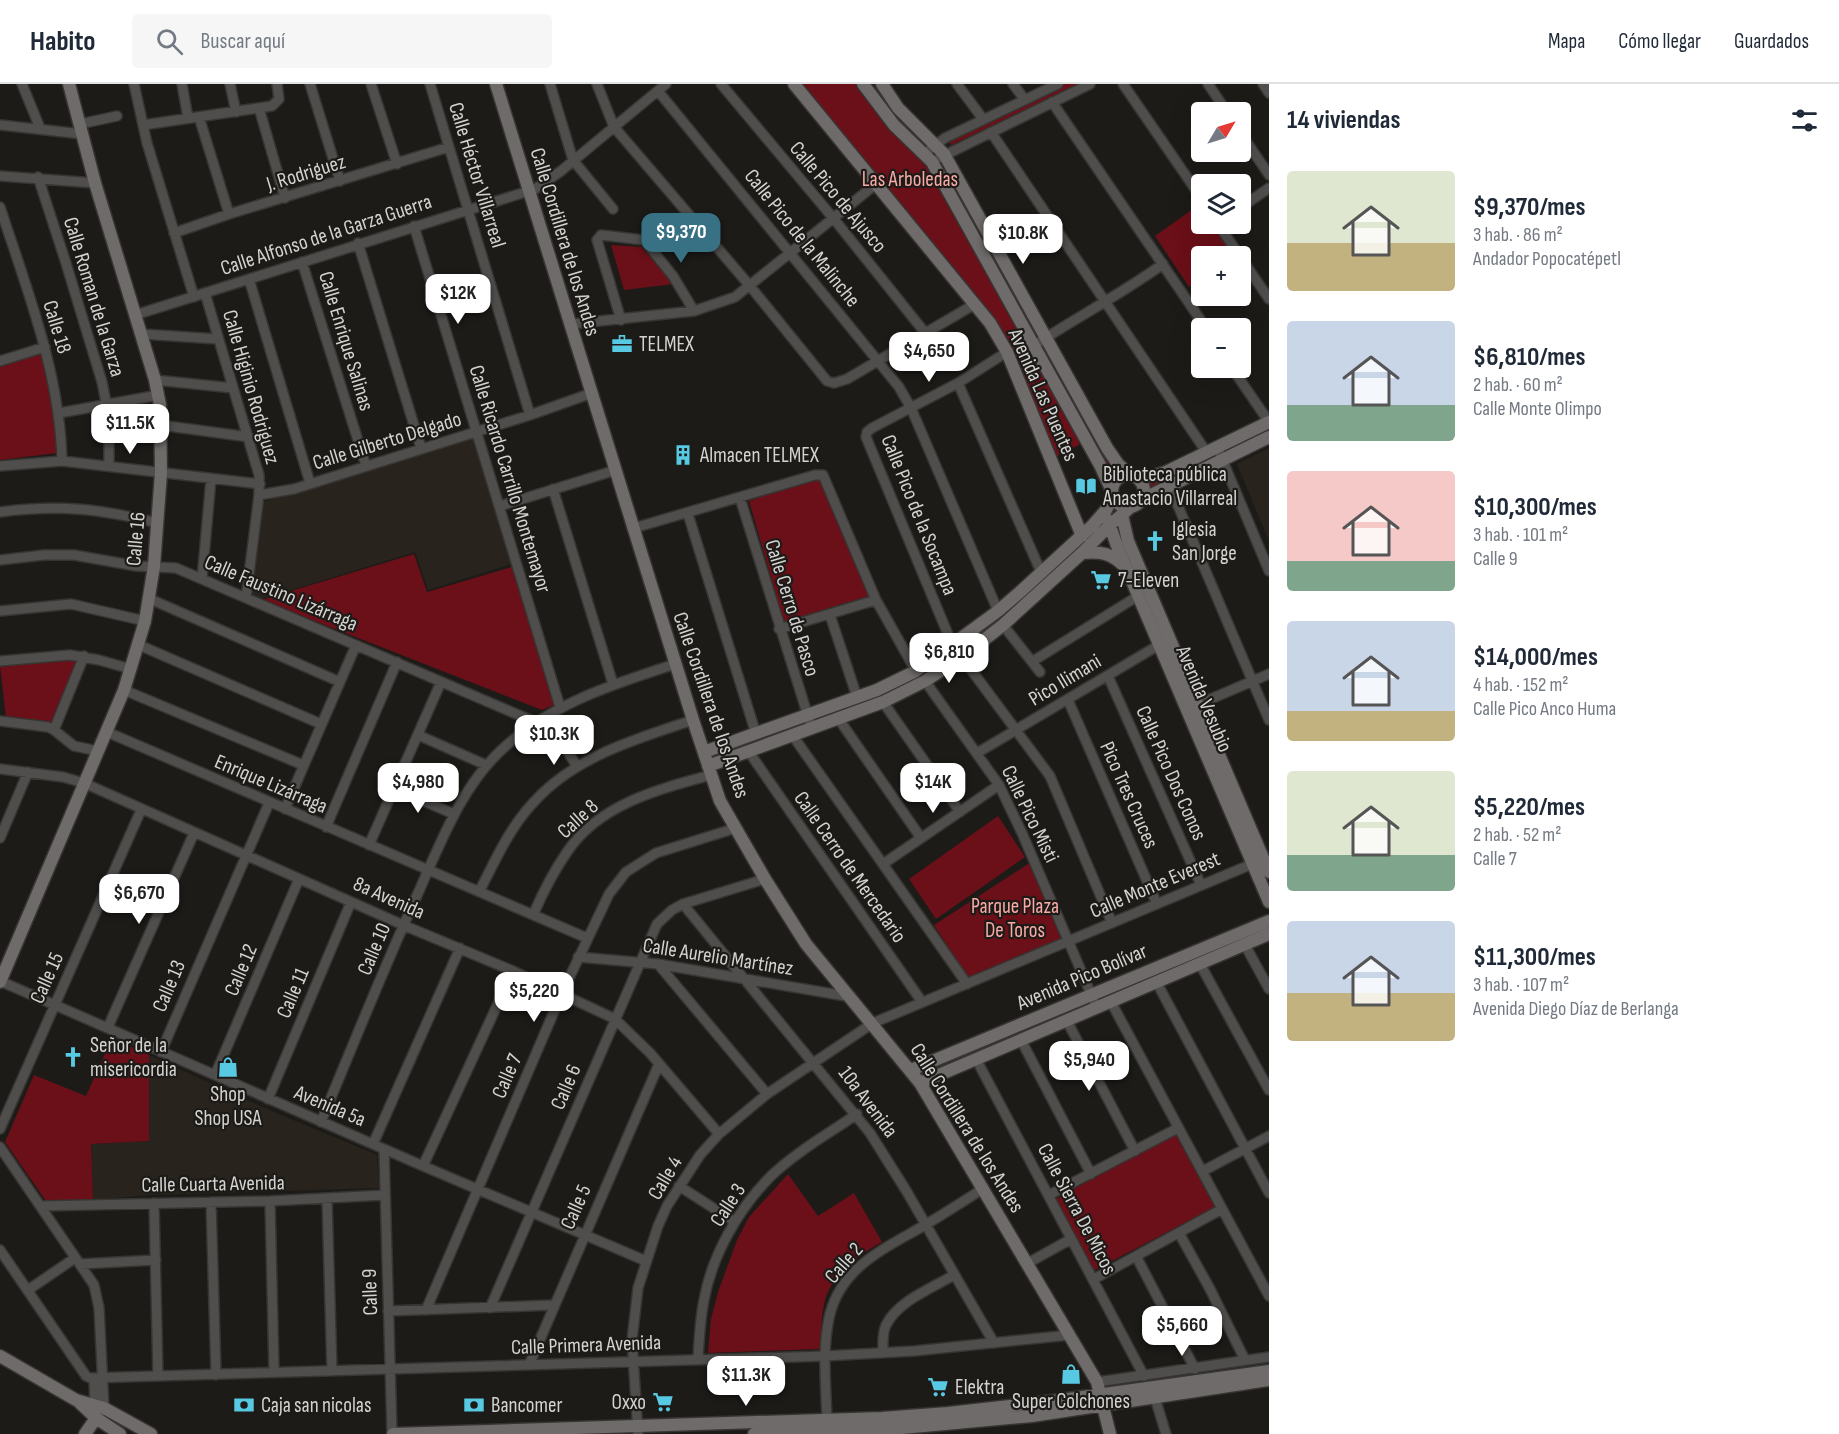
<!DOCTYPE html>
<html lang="es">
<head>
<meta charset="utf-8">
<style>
	body { margin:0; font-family:"Sofia Sans Condensed",sans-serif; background:#f6f6f7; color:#1f2937; height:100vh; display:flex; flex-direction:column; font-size:22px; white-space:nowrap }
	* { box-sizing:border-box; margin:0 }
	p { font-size:20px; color:#747a83 }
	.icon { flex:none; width:33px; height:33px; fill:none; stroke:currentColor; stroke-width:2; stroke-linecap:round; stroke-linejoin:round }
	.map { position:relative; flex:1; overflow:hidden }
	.panel { display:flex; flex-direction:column; background:#fff; width:570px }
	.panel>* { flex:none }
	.needle { width:39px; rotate:52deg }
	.controls { position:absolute; left:1191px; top:18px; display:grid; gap:12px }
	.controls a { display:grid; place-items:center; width:60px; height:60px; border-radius:6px; background:#fff; box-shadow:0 6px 24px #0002; font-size:30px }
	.price { position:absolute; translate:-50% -51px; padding:0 14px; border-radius:12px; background:#fff; color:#222; font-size:20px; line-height:39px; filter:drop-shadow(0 2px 3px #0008) }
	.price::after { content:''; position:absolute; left:50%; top:36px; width:18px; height:14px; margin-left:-9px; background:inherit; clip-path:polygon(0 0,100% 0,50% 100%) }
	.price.on { background:#387184; color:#fff }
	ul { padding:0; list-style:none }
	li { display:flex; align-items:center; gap:18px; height:150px; padding:0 18px }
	li span { display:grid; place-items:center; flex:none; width:168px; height:120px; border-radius:6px; color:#555 }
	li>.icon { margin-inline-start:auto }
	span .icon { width:72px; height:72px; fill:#fffc; stroke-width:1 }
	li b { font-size:26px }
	h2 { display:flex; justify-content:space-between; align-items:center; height:72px; padding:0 18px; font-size:26px }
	header { display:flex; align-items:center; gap:36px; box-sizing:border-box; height:84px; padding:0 30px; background:#fff; border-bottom:2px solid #e0e1e3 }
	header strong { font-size:28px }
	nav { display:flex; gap:33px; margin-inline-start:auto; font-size:21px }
	.search { width:420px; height:54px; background:#f6f6f7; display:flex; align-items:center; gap:15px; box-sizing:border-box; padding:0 21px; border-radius:6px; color:#747a83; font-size:22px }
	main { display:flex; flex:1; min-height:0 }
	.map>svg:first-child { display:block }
	.built { fill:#28231c }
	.green { fill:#6b0f18 }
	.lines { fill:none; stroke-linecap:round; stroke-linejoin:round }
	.street-casing { stroke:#373532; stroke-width:12 }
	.secondary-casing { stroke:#373532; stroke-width:15 }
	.street { stroke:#504e4d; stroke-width:9 }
	.secondary { stroke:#6e6b6a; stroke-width:12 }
	.labels { text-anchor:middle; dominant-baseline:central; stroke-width:4.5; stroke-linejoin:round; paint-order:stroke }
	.street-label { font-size:21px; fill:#d4d3d1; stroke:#1d1b18 }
	.park-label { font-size:21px; fill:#faaaa6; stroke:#1d1b18 }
	.poi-label { font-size:21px; fill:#d4d3d1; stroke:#1d1b18; text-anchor:start }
</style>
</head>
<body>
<header>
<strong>Habito</strong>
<div class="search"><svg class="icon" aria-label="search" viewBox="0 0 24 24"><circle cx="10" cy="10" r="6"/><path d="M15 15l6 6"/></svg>Buscar aquí</div>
<nav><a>Mapa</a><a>Cómo llegar</a><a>Guardados</a></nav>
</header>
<main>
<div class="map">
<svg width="1269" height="1350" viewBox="0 0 1269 1350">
	<rect width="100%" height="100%" fill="#1d1b18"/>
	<path class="built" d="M474 354 515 479 428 506 415 468 259 516 252 509 260 419Z
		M1269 364V457L1237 380Z
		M149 971 262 1023 377 1071 379 1104 149 1111 93 1116 91 1060 149 1057Z"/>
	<path class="green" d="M802 0H859L922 72 1079 352V361L1055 373 1033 324 953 185Z
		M1063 0H1083L951 61 946 54Z
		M947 83 1121 385 1113 390 943 85Z
		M1200 120 1202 140H1214L1234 170 1231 172H1202L1201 194 1189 203 1155 152Z
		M611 161 642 163 674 200 624 206Z
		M42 267 56 329 58 369 0 376V282Z
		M1269 344V349L1149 407 1148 396Z
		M821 391 872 511 784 538 749 417Z
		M1082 457 1085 461 1005 534 907 603 817 635 814 632 903 598Z
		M414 470 427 508 515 482 556 620 542 626 261 516Z
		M75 574 78 576 53 638 6 634 0 582 54 575Z
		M998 732 1025 773 936 835 909 795Z
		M1034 776 1066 855 969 895 934 841Z
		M112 954 149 971V1057L91 1060 93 1116 46 1117 5 1058 34 991 86 1012Z
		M1175 1048 1215 1123 1093 1187 1056 1115Z
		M788 1090 818 1132 854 1109 882 1158C860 1170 835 1188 826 1213 821 1229 821 1248 821 1265L708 1269 711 1235 718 1208 737 1156 749 1133Z"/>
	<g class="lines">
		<g class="street-casing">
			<path id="street" d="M22 0 40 44
				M134 0 147 59 194 213
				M182 0 188 34
				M230 0 236 28
				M310 0 340 97
				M371 0 397 80
				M430 0 530 331
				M550 0 573 76 613 125
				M597 0 614 43 750 202 827 297 834 299 847 295 975 220
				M721 0 834 135 926 250
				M957 0 983 35
				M1013 0 1025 16
				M1123 0 1202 115
				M1208 0 1227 28
				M1263 0 1269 9
				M658 7 899 303 911 324 998 527
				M1052 18 1206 244
				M259 24 285 114
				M199 33 229 130
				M80 40 117 32
				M0 41 82 50
				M143 41 272 22 279 15 277 0
				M991 48 1207 369
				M1240 48 1269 91
				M925 69 945 54 1058 0
				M939 74 1090 0
				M0 92 95 99
				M38 93 65 176 102 298 109 334V381
				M0 123C27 206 60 289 62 377
				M1240 124 1269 104
				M1218 140 1269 215
				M414 142 560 623
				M174 149 229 130 449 63
				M358 159 421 364
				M302 178 366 382
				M249 195 310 399
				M205 209 259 391V411L246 514
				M135 231 535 105 561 87 666 0
				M621 236 597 156 601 151 644 156 673 192 694 227
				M571 240 694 227 735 213 876 100
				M142 250 218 255
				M1033 262C1076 234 1121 210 1163 180
				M1007 268 958 299 872 344 867 348 866 353 952 560 1050 692 1112 839
				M0 277 45 263
				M1232 284 1269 338
				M155 296 233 304
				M958 299 1041 488
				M59 329 159 311
				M160 341 249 353
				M1220 370 1269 487
				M0 382 62 377 260 400
				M1170 403 1269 636
				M553 405 613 600
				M259 411 294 405 530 331 592 309
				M740 414 812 645
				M500 422 616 386
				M0 428C59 420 101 425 158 439
				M688 430 756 650
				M634 444 815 391H823L876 516 916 587
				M0 476 44 471H74L136 482 176 484 535 638
				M202 495 211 395
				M150 515 340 598
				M0 527 71 520 145 537
				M830 531 857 613
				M1003 541 1040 588
				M779 545 876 516
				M139 561 321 640
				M0 577 70 571 99 576 131 585
				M1033 577 1138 512
				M1108 592 1201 801
				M925 597 999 701 1022 749 1097 924
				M124 606 303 681
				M1068 616 1157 820
				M883 618 960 728
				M1192 623 1269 590
				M545 633 577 682
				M838 634 921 754
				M0 637 48 643 54 646 74 662 98 667
				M54 646 84 572
				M107 648 587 854
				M418 651 486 681
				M793 652 967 900
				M749 668 922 918
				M977 669 1164 558
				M0 685 63 693 84 699 403 841 513 887 615 935 650 969 719 1050
				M393 704 454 730
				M285 725 356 561
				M326 743 397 578
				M0 754 28 688
				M369 761 441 598
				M883 780 999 701
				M480 806C495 777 509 745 532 720 573 673 636 655 693 636
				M683 820 870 1049 907 1108 994 1259
				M534 829C543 808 554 787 567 768 599 720 659 705 711 691
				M1245 861 1269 905
				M578 873 658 880 851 913
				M658 880 767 1010
				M1200 880 1269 1006
				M0 897 423 1082 646 1177
				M1157 899 1269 1109
				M1111 918 1269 1212
				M1067 937 1135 1067
				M108 943 194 749
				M1021 956 1091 1090
				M161 968 269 719
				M976 975 1144 1292
				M215 991 299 795
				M268 1015 351 818
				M321 1038C353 961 384 883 419 807 442 755 464 697 508 660 556 618 616 599 675 580
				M0 1045 141 726
				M373 1060 460 864
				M0 1063 94 1201 99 1224 104 1324 102 1327
				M384 1065 392 1350
				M423 1082 513 887
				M1203 1087 1269 1052
				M679 1102 735 1138
				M1049 1111 1178 1044
				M327 1115 332 1287
				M270 1117 274 1288
				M211 1118 216 1291
				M154 1119 158 1292
				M42 1122 270 1117 385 1111
				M1179 1149 1210 1205 1245 1276
				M0 1166 86 1292 90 1294 825 1272 914 1267 1070 1251
				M1136 1172 1195 1285
				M1028 1179 1071 1155
				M80 1180 156 1176
				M1094 1195 1222 1125
				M28 1206 75 1174
				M490 1224 657 840 672 826 683 820 765 795
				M426 1226 562 909 609 810 626 788 656 769 736 744
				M388 1227 553 1221
				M883 1269C883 1260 882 1249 886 1241 898 1217 932 1204 954 1191
				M698 1275C699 1256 700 1235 704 1216 712 1171 739 1124 771 1092 796 1068 828 1050 857 1030
				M529 1281 659 980
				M94 1295 95 1325
				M1097 1298 1269 1273
				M1155 1314 1166 1350
				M827 1336C826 1302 822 1268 829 1234 840 1183 884 1165 925 1141 945 1129 964 1117 984 1104
				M638 1350 632 1256 638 1204 658 1142 667 1122 700 1071 719 1050 767 1010 873 939 1252 780"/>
		</g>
		<g class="secondary-casing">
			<path id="secondary" d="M496 0 693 636 720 717 765 795 806 860 920 999 1097 1298 1110 1350
				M794 0 990 239 1007 268 1082 452
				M863 0 894 41 932 78 1100 381 1112 407
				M882 0 898 24 944 70 1107 364 1118 380 1130 391
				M1112 407a16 16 0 1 1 32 0a16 16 0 1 1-32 0Z
				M1135 393 1153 392 1166 388 1269 338
				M1141 416 1269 353
				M1122 431 1128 457 1269 788
				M1108 436 1117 462 1269 818
				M1082 469C1100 467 1111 469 1124 482
				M704 668 877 606 916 587 998 527 1020 508 1092 442 1106 426 1113 412
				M708 682 883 618 925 597 962 573 1003 541 1082 469 1110 441 1133 421
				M0 898 124 606 145 537 154 482 161 389 160 321 155 296 95 99 69 0
				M911 986 1269 837
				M920 999 1269 850
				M0 1272 76 1316 104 1324 151 1350
				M80 1319 96 1334 120 1350
				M85 1350 96 1334
				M393 1350 882 1334 948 1329 1061 1316 1269 1287
				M754 1350 902 1344 1032 1332 1269 1296"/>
		</g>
		<use href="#street" class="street"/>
		<use href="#secondary" class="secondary"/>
	</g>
	<defs>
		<g id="office-bare" transform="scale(1.62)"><path d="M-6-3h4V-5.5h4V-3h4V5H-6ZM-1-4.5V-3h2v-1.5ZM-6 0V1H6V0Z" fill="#57c9e2" stroke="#1d1b18" stroke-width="2.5" paint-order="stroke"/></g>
		<g id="building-bare" transform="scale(1.62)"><path d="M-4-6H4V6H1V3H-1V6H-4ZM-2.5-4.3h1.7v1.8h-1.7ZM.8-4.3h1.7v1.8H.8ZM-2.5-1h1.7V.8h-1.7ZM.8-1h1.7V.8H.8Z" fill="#57c9e2" stroke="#1d1b18" stroke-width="2.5" paint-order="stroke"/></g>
		<g id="library-bare" transform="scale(1.62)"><path d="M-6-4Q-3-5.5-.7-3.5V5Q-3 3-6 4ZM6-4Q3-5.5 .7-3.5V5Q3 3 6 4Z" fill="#57c9e2" stroke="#1d1b18" stroke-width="2.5" paint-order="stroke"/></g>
		<g id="church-bare" transform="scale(1.62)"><path d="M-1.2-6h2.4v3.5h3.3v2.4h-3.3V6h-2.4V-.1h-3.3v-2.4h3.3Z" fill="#57c9e2" stroke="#1d1b18" stroke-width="2.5" paint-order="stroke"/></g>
		<g id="supermarket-bare" transform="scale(1.62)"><path d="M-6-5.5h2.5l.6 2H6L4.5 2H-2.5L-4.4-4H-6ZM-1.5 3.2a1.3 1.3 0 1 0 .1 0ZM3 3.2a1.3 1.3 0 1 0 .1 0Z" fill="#57c9e2" stroke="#1d1b18" stroke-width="2.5" paint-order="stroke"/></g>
		<g id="shop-bare" transform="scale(1.62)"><path d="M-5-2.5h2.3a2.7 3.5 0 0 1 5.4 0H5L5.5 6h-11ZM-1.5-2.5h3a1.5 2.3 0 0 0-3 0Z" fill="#57c9e2" stroke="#1d1b18" stroke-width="2.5" paint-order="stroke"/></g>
		<g id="bank-bare" transform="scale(1.62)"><path d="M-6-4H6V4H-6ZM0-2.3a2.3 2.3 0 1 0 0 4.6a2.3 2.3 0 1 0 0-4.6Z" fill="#57c9e2" stroke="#1d1b18" stroke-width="2.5" paint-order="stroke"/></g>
	</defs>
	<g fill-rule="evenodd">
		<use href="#office-bare" x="622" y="260"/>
		<use href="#building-bare" x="683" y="371"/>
		<use href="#library-bare" x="1086" y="402"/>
		<use href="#church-bare" x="1155" y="457"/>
		<use href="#supermarket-bare" x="1101" y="496"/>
		<use href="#church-bare" x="73" y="973"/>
		<use href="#shop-bare" x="228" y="983"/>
		<use href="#shop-bare" x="1071" y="1290"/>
		<use href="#supermarket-bare" x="938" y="1303"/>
		<use href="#supermarket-bare" x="663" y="1318"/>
		<use href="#bank-bare" x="244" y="1321"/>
		<use href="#bank-bare" x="474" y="1321"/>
	</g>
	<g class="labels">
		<g class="street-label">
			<text transform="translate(306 89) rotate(-17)">J. Rodriguez</text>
			<text transform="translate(477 91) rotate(73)">Calle Héctor Villarreal</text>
			<text transform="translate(838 113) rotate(50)">Calle Pico de Ajusco</text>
			<text transform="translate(326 151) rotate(-18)">Calle Alfonso de la Garza Guerra</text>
			<text transform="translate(802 154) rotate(51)">Calle Pico de la Malinche</text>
			<text transform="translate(565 158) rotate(73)">Calle Cordillera de los Andes</text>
			<text transform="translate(94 213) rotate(73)">Calle Roman de la Garza</text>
			<text transform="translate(57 243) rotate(73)">Calle 18</text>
			<text transform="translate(346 257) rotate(73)">Calle Enrique Salinas</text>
			<text transform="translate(251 303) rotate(74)">Calle Higinio Rodriguez</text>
			<text transform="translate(1043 311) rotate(66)">Avenida Las Puentes</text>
			<text transform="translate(387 357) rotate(-17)">Calle Gilberto Delgado</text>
			<text transform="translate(510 395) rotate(73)">Calle Ricardo Carrillo Montemayor</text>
			<text transform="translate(919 431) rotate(68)">Calle Pico de la Socampa</text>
			<text transform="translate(136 455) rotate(-85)">Calle 16</text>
			<text transform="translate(281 509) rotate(23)">Calle Faustino Lizárraga</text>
			<text transform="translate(792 524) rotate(73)">Calle Cerro de Pasco</text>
			<text transform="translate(1065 596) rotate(-31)">Pico Ilimani</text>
			<text transform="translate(1204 615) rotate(67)">Avenida Vesubio</text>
			<text transform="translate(711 621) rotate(71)">Calle Cordillera de los Andes</text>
			<text transform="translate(1171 689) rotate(66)">Calle Pico Dos Conos</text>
			<text transform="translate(271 700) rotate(23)">Enrique Lizárraga</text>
			<text transform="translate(1129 711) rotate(66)">Pico Tres Cruces</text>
			<text transform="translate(1030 730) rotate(64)">Calle Pico Misti</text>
			<text transform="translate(578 735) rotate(-42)">Calle 8</text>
			<text transform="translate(850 783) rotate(55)">Calle Cerro de Mercedario</text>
			<text transform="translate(1155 801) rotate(-23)">Calle Monte Everest</text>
			<text transform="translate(389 814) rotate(24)">8a Avenida</text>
			<text transform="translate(374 865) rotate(-67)">Calle 10</text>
			<text transform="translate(718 873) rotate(9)">Calle Aurelio Martínez</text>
			<text transform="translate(241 886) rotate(-67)">Calle 12</text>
			<text transform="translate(1082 893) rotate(-23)">Avenida Pico Bolívar</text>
			<text transform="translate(47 894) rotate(-66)">Calle 15</text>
			<text transform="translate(169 902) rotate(-67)">Calle 13</text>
			<text transform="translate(293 909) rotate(-67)">Calle 11</text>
			<text transform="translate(507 992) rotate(-67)">Calle 7</text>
			<text transform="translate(566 1003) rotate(-67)">Calle 6</text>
			<text transform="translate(868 1018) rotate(53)">10a Avenida</text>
			<text transform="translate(330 1022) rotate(23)">Avenida 5a</text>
			<text transform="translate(967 1044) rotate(58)">Calle Cordillera de los Andes</text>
			<text transform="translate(665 1094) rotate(-59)">Calle 4</text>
			<text transform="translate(213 1100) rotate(-1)">Calle Cuarta Avenida</text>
			<text transform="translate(728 1121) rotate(-57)">Calle 3</text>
			<text transform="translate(576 1123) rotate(-66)">Calle 5</text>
			<text transform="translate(1077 1125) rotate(62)">Calle Sierra De Micos</text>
			<text transform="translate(844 1179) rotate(-49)">Calle 2</text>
			<text transform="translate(370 1208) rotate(-92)">Calle 9</text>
			<text transform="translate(586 1261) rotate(-2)">Calle Primera Avenida</text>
		</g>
		<g class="park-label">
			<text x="910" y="95">Las Arboledas</text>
			<text x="1015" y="822">Parque Plaza<tspan x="1015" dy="24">De Toros</tspan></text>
		</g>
		<g class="poi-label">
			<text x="639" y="260">TELMEX</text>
			<text x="700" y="371">Almacen TELMEX</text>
			<text x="1103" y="390">Biblioteca pública<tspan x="1103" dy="24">Anastacio Villarreal</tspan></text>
			<text x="1172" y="445">Iglesia<tspan x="1172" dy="24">San Jorge</tspan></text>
			<text x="1118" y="496">7-Eleven</text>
			<text x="90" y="961">Señor de la<tspan x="90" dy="24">misericordia</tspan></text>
			<text x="228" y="1010" text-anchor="middle">Shop<tspan x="228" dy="24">Shop USA</tspan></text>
			<text x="955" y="1303">Elektra</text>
			<text x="1071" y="1317" text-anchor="middle">Super Colchones</text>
			<text x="646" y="1318" text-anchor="end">Oxxo</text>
			<text x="261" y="1321">Caja san nicolas</text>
			<text x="491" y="1321">Bancomer</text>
		</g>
	</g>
</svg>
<div class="controls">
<a><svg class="needle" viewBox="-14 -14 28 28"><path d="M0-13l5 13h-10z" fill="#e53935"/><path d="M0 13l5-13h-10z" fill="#747a83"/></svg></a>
<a><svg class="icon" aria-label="layers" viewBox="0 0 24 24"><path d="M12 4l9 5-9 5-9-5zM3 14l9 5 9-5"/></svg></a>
<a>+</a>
<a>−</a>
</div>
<b class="price on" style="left:681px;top:180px">$9,370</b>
<b class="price" style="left:1023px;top:181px">$10.8K</b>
<b class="price" style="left:458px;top:241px">$12K</b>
<b class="price" style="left:929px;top:299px">$4,650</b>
<b class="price" style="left:130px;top:371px">$11.5K</b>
<b class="price" style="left:949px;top:600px">$6,810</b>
<b class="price" style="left:554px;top:682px">$10.3K</b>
<b class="price" style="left:418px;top:730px">$4,980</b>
<b class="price" style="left:933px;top:730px">$14K</b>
<b class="price" style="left:139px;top:841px">$6,670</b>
<b class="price" style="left:534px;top:939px">$5,220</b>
<b class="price" style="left:1089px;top:1008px">$5,940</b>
<b class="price" style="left:1182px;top:1273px">$5,660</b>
<b class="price" style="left:746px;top:1323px">$11.3K</b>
</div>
<section class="panel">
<h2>14 viviendas<svg class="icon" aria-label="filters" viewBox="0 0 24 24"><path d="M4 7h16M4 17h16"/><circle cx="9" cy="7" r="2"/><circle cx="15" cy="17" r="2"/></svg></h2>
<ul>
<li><span style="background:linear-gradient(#dfe7d0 60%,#c2b280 0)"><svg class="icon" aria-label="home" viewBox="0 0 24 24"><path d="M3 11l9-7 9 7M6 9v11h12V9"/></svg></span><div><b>$9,370/mes</b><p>3 hab. · 86 m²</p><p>Andador Popocatépetl</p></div></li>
<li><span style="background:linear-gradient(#c9d6e8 70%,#7fa58c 0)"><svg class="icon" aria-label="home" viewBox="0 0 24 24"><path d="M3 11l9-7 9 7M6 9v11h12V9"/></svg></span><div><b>$6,810/mes</b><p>2 hab. · 60 m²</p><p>Calle Monte Olimpo</p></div></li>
<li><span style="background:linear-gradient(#f6c9c9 75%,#7fa58c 0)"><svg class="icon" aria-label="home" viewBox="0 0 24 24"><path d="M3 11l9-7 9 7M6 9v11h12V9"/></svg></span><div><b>$10,300/mes</b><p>3 hab. · 101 m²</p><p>Calle 9</p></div></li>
<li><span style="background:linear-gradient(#c9d6e8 75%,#c2b280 0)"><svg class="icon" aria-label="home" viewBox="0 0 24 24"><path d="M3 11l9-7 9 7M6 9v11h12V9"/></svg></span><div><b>$14,000/mes</b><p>4 hab. · 152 m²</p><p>Calle Pico Anco Huma</p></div></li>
<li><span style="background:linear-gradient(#dfe7d0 70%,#7fa58c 0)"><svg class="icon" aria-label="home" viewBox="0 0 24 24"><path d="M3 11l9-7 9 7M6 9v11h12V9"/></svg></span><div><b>$5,220/mes</b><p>2 hab. · 52 m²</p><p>Calle 7</p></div></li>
<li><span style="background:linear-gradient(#c9d6e8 60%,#c2b280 0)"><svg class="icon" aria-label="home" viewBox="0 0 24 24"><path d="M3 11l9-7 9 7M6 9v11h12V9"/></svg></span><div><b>$11,300/mes</b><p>3 hab. · 107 m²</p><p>Avenida Diego Díaz de Berlanga</p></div></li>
</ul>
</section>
</main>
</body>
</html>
